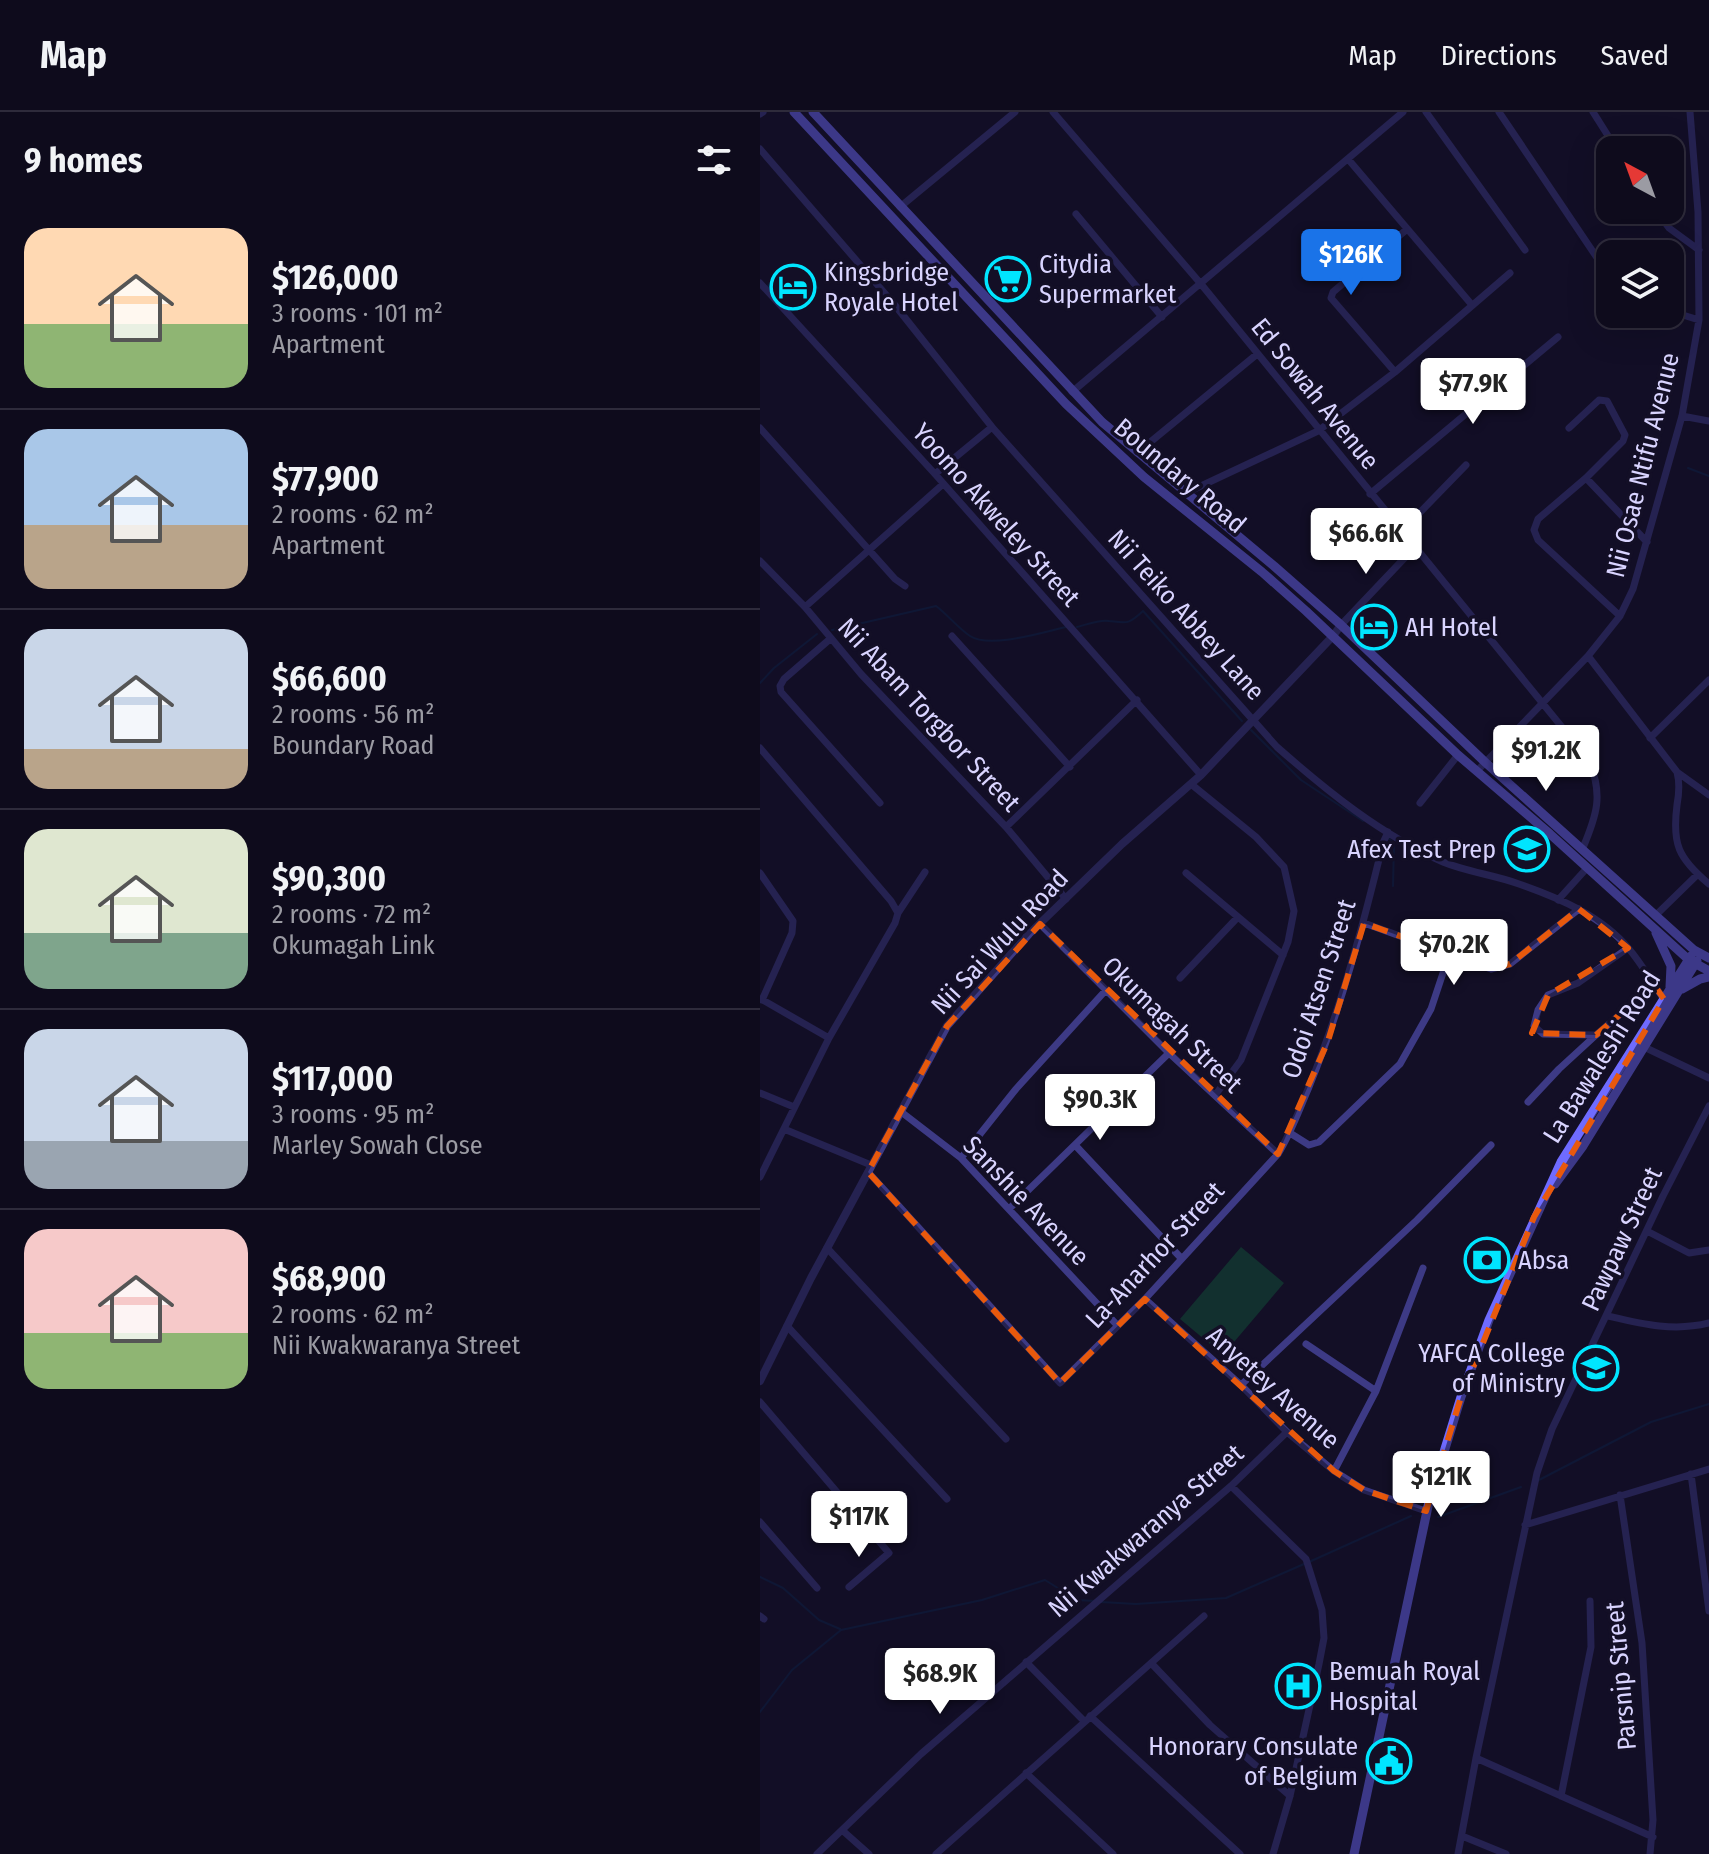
<!DOCTYPE html>
<html lang="en">
<head>
<meta charset="utf-8">
<style>
	body { margin:0; font-family:"Fira Sans Condensed",sans-serif; background:#171425; color:#f1f3f6; height:100vh; display:flex; flex-direction:column; font-size:30px; white-space:nowrap }
	* { box-sizing:border-box; margin:0 }
	p { font-size:26px; color:#9b9ba3 }
	.icon { flex:none; width:44px; height:44px; fill:none; stroke:currentColor; stroke-width:2; stroke-linecap:round; stroke-linejoin:round }
	.map { position:relative; flex:1; overflow:hidden }
	.drawer { display:flex; flex-direction:column; background:#0e0b1c; width:760px }
	.drawer>* { flex:none }
	.needle { width:52px; rotate:319deg }
	.fabs { position:absolute; left:836px; top:24px; display:grid; gap:16px }
	.fabs a { display:grid; place-items:center; width:88px; height:88px; border-radius:16px; background:#0e0b1c; box-shadow:0 8px 32px #0002,0 0 0 2px #2e2b3b; font-size:40px }
	.price { position:absolute; translate:-50% -68px; padding:0 18px; border-radius:8px; background:#fff; color:#222; font-size:26px; line-height:52px; filter:drop-shadow(0 2px 4px #0008) }
	.price::after { content:''; position:absolute; left:50%; top:48px; width:24px; height:18px; margin-left:-12px; background:inherit; clip-path:polygon(0 0,100% 0,50% 100%) }
	.price.on { background:#1a73e8; color:#fff }
	ul { padding:0; list-style:none }
	li { display:flex; align-items:center; gap:24px; height:200px; padding:0 24px }
	li+li { border-top:2px solid #2e2b3b }
	li span { display:grid; place-items:center; flex:none; width:224px; height:160px; border-radius:24px; color:#555 }
	li>.icon { margin-inline-start:auto }
	span .icon { width:96px; height:96px; fill:#fffc; stroke-width:1 }
	li b { font-size:34px }
	h2 { display:flex; justify-content:space-between; align-items:center; height:96px; padding:0 24px; font-size:34px }
	header { display:flex; align-items:center; gap:48px; box-sizing:border-box; height:112px; padding:0 40px; background:#0e0b1c; border-bottom:2px solid #2e2b3b }
	header strong { font-size:38px }
	nav { display:flex; gap:44px; margin-inline-start:auto; font-size:28px }
	main { display:flex; flex:1; min-height:0 }
	.map>svg:first-child { display:block }
	.green { fill:#12302f }
	.water { fill:#0c2248 }
	.lines { fill:none; stroke-linecap:round; stroke-linejoin:round }
	.stream { stroke:#0c2248; stroke-width:2 }
	.minor { stroke:#3d3a85; stroke-width:7 }
	.tertiary { stroke:#3d3a85; stroke-width:8 }
	.secondary { stroke:#6f6bff; stroke-width:9 }
	.marked { fill:none; stroke:#e8590c; stroke-width:6; stroke-dasharray:16 10; stroke-linejoin:round }
	.labels { text-anchor:middle; dominant-baseline:central; stroke-width:7; stroke-linejoin:round; paint-order:stroke }
	.poi-label { font-size:26px; fill:#d9d4ff; stroke:#130f26; text-anchor:start }
	.street-label { font-size:26px; fill:#d9d4ff; stroke:#130f26 }
</style>
</head>
<body>
<header>
<strong>Map</strong>
<nav><a>Map</a><a>Directions</a><a>Saved</a></nav>
</header>
<main>
<section class="drawer">
<h2>9 homes<svg class="icon" aria-label="filters" viewBox="0 0 24 24"><path d="M4 7h16M4 17h16"/><circle cx="9" cy="7" r="2"/><circle cx="15" cy="17" r="2"/></svg></h2>
<ul>
<li><span style="background:linear-gradient(#ffd9b3 60%,#8fb573 0)"><svg class="icon" aria-label="home" viewBox="0 0 24 24"><path d="M3 11l9-7 9 7M6 9v11h12V9"/></svg></span><div><b>$126,000</b><p>3 rooms · 101 m²</p><p>Apartment</p></div></li>
<li><span style="background:linear-gradient(#a9c7e8 60%,#b9a48a 0)"><svg class="icon" aria-label="home" viewBox="0 0 24 24"><path d="M3 11l9-7 9 7M6 9v11h12V9"/></svg></span><div><b>$77,900</b><p>2 rooms · 62 m²</p><p>Apartment</p></div></li>
<li><span style="background:linear-gradient(#c9d6e8 75%,#b9a48a 0)"><svg class="icon" aria-label="home" viewBox="0 0 24 24"><path d="M3 11l9-7 9 7M6 9v11h12V9"/></svg></span><div><b>$66,600</b><p>2 rooms · 56 m²</p><p>Boundary Road</p></div></li>
<li><span style="background:linear-gradient(#dfe7d0 65%,#7fa58c 0)"><svg class="icon" aria-label="home" viewBox="0 0 24 24"><path d="M3 11l9-7 9 7M6 9v11h12V9"/></svg></span><div><b>$90,300</b><p>2 rooms · 72 m²</p><p>Okumagah Link</p></div></li>
<li><span style="background:linear-gradient(#c9d6e8 70%,#9aa5b1 0)"><svg class="icon" aria-label="home" viewBox="0 0 24 24"><path d="M3 11l9-7 9 7M6 9v11h12V9"/></svg></span><div><b>$117,000</b><p>3 rooms · 95 m²</p><p>Marley Sowah Close</p></div></li>
<li><span style="background:linear-gradient(#f6c9c9 65%,#8fb573 0)"><svg class="icon" aria-label="home" viewBox="0 0 24 24"><path d="M3 11l9-7 9 7M6 9v11h12V9"/></svg></span><div><b>$68,900</b><p>2 rooms · 62 m²</p><p>Nii Kwakwaranya Street</p></div></li>
</ul>
</section>
<div class="map">
<svg width="949" height="1742" viewBox="0 0 949 1742">
	<rect width="100%" height="100%" fill="#130f26"/>
	<path class="green" d="M481 1135 524 1171 463 1243 420 1207Z"/>
	<path class="water" d="M34 150 59 176 31 201 6 174Z"/>
	<g class="lines">
		<path class="stream" d="M928 356 949 364
			M317 515C326 513 340 507 349 509 367 511 368 513 383 499L482 609
			M72 518 176 494C188 503 198 516 210 524 230 537 283 520 306 515
			M0 571 14 556 57 522
			M491 618 541 668 603 709
			M628 726 634 731 633 774
			M777 1369 891 1310 949 1292
			M678 1405 761 1375
			M549 1450 651 1404
			M0 1465 23 1476 59 1508 80 1517
			M341 1490 376 1492 466 1486 544 1452
			M0 1600 32 1558 81 1518 222 1488 285 1468 317 1488 335 1489"/>
		<path class="minor" d="M293 0 441 172 828 647C844 682 837 703 822 738
			M666 0 765 138
			M739 0 850 165
			M833 0 857 38
			M0 2 3 0
			M0 37 134 192 232 315 517 635C567 679 621 723 683 750 707 760 735 763 759 772 799 786 842 804 869 837 882 852 892 871 904 887
			M588 47 712 193
			M140 95 255 0
			M896 98 909 116 939 138
			M316 102 402 205
			M0 171 175 362 441 663
			M910 199 939 208
			M635 260 571 186 573 180 646 118
			M312 280 643 0
			M922 304 949 309
			M0 316 135 467 145 474
			M809 316 839 288 847 289 865 323 863 329 826 366 778 407 774 418 778 428 860 504
			M377 341 496 243
			M175 362 232 315
			M826 366 887 430
			M426 381 558 319 635 260 750 161
			M610 382 798 225
			M641 420 706 353
			M0 449 45 495 101 562 246 715 306 787
			M45 495 182 373
			M581 513 654 436
			M192 524 310 655
			M70 527 24 567 20 574 21 580 120 691
			M828 544 917 660 949 683
			M890 626 949 568
			M0 636 131 789 138 801
			M717 659 828 544 860 504 873 477 922 304 939 208 938 100 930 0
			M917 660C920 671 919 682 917 693 912 732 918 746 949 772
			M431 672 496 725 524 755 534 799 528 830 481 948 456 982
			M660 691 698 643
			M246 715 377 588
			M0 761 33 809 32 821 2 888
			M426 761 523 843
			M798 788 827 756
			M895 804 938 762
			M604 811 731 857 750 852 819 797
			M280 812 409 941 518 1042
			M868 836 818 871 788 883 778 898 774 914 783 922 836 923 894 873
			M420 866 477 806
			M1 887 69 926
			M884 935 949 966
			M0 981 34 995
			M768 990 799 957 836 923
			M140 999 201 1046 357 1213
			M24 1017 111 1053
			M530 1021 549 1033 559 1030 640 952 671 897 689 843
			M315 1033 421 1146
			M201 1046 256 977 346 878
			M108 1060 300 1271 385 1187 518 1042C531 1021 539 998 549 975 581 896 603 814 623 731L628 720
			M0 1065 69 926 135 811 138 801 165 760
			M249 1097 409 941
			M887 1119 929 1141 949 1138
			M67 1136 246 1327
			M385 1187 481 1273 527 1320 574 1359 604 1378 666 1399
			M848 1204C882 1212 914 1220 949 1211
			M27 1214 187 1387
			M546 1232 616 1279
			M481 1273 657 1108 731 1033
			M0 1290 129 1441 89 1475
			M574 1359 616 1279 663 1156
			M931 1362 949 1499
			M471 1374 546 1447 562 1498 564 1526 559 1552 530 1684 513 1742
			M860 1383 882 1531 893 1708 890 1742
			M0 1410 57 1476
			M765 1413 949 1357
			M0 1504 4 1507
			M266 1550 324 1609
			M392 1552 450 1613 530 1684
			M330 1604 480 1742
			M716 1646 893 1725
			M266 1661 353 1742
			M801 1684 831 1535 830 1489
			M82 1718 109 1742
			M702 1724 746 1742
			M57 1742 161 1642 471 1374 527 1320
			M176 1742 444 1504
			M698 1742 716 1646 777 1361 792 1317 903 1084 949 994"/>
		<path class="tertiary" d="M0 1269 51 1166 187 914 269 822 362 732 441 663 573 524 581 513"/>
		<path class="secondary" d="M34 0 306 292 384 365 502 460 546 499 698 643 790 722 929 848 949 859
			M53 0 342 310 514 454 581 513 726 651 934 838 949 846
			M896 821 911 854 910 875
			M922 877 940 867 949 865
			M795 1072 823 1034 937 849
			M594 1742 670 1385 701 1285 729 1208 801 1050 931 844"/>
	</g>
	<path d="M0 0H949V1742H0ZM819 797 868 836 788 883 772 921 836 923 894 873 904 887 774 1105 701 1285 666 1399 604 1378 574 1359 385 1187 300 1271 108 1060 187 914 280 812 518 1042 568 929 604 811 731 857 750 852Z" fill="#130f26" fill-opacity=".55" fill-rule="evenodd"/>
	<path class="marked" d="M819 797 868 836 788 883 772 921 836 923 894 873 904 887 774 1105 701 1285 666 1399 604 1378 574 1359 385 1187 300 1271 108 1060 187 914 280 812 518 1042 568 929 604 811 731 857 750 852Z"/>
	<defs>
		<g id="supermarket-ring" transform="scale(2.3)"><circle r="9.5" fill="#130f26" stroke="#00e5ff" stroke-width="1.5"/><path d="M-6-5.5h2.5l.6 2H6L4.5 2H-2.5L-4.4-4H-6ZM-1.5 3.2a1.3 1.3 0 1 0 .1 0ZM3 3.2a1.3 1.3 0 1 0 .1 0Z" fill="#00e5ff"/></g>
		<g id="hotel-ring" transform="scale(2.3)"><circle r="9.5" fill="#130f26" stroke="#00e5ff" stroke-width="1.5"/><path d="M-6-4.5h1.5V1H6V5H4.5V3h-9V5H-6ZM-4 0a1.8 1.8 0 1 1 3.6 0ZM.5 0V-2.5h3Q6-2.5 6 0Z" fill="#00e5ff"/></g>
		<g id="school-ring" transform="scale(2.3)"><circle r="9.5" fill="#130f26" stroke="#00e5ff" stroke-width="1.5"/><path d="M0-5L7-2L0 1L-7-2ZM-4 1L0 2.5L4 1V4Q0 6-4 4Z" fill="#00e5ff"/></g>
		<g id="bank-ring" transform="scale(2.3)"><circle r="9.5" fill="#130f26" stroke="#00e5ff" stroke-width="1.5"/><path d="M-6-4H6V4H-6ZM0-2.3a2.3 2.3 0 1 0 0 4.6a2.3 2.3 0 1 0 0-4.6Z" fill="#00e5ff"/></g>
		<g id="university-ring" transform="scale(2.3)"><circle r="9.5" fill="#130f26" stroke="#00e5ff" stroke-width="1.5"/><path d="M0-5L7-2L0 1L-7-2ZM-4 1L0 2.5L4 1V4Q0 6-4 4Z" fill="#00e5ff"/></g>
		<g id="hospital-ring" transform="scale(2.3)"><circle r="9.5" fill="#130f26" stroke="#00e5ff" stroke-width="1.5"/><path d="M-5-5h3v3.5h4V-5h3V5h-3V1.5h-4V5h-3Z" fill="#00e5ff"/></g>
		<g id="civic-ring" transform="scale(2.3)"><circle r="9.5" fill="#130f26" stroke="#00e5ff" stroke-width="1.5"/><path d="M-.6-6.5H3V-4.5H.6V-3L4-1V1h2V6H-6V1h2V-1L-.6-3ZM-1.2 2.5V6h2.4V2.5Z" fill="#00e5ff"/></g>
	</defs>
	<g fill-rule="evenodd">
		<use href="#supermarket-ring" x="248" y="167"/>
		<use href="#hotel-ring" x="33" y="175"/>
		<use href="#hotel-ring" x="614" y="515"/>
		<use href="#school-ring" x="767" y="737"/>
		<use href="#bank-ring" x="727" y="1148"/>
		<use href="#university-ring" x="836" y="1256"/>
		<use href="#hospital-ring" x="538" y="1574"/>
		<use href="#civic-ring" x="629" y="1649"/>
	</g>
	<g class="labels">
		<g class="poi-label">
			<text x="279" y="152">Citydia<tspan x="279" dy="30">Supermarket</tspan></text>
			<text x="64" y="160">Kingsbridge<tspan x="64" dy="30">Royale Hotel</tspan></text>
			<text x="645" y="515">AH Hotel</text>
			<text x="736" y="737" text-anchor="end">Afex Test Prep</text>
			<text x="758" y="1148">Absa</text>
			<text x="805" y="1241" text-anchor="end">YAFCA College<tspan x="805" dy="30">of Ministry</tspan></text>
			<text x="569" y="1559">Bemuah Royal<tspan x="569" dy="30">Hospital</tspan></text>
			<text x="598" y="1634" text-anchor="end">Honorary Consulate<tspan x="598" dy="30">of Belgium</tspan></text>
		</g>
		<g class="street-label">
			<text transform="translate(555 282) rotate(51)">Ed Sowah Avenue</text>
			<text transform="translate(883 353) rotate(-76)">Nii Osae Ntifu Avenue</text>
			<text transform="translate(420 364) rotate(40)">Boundary Road</text>
			<text transform="translate(236 403) rotate(48)">Yoomo Akweley Street</text>
			<text transform="translate(426 503) rotate(48)">Nii Teiko Abbey Lane</text>
			<text transform="translate(169 603) rotate(47)">Nii Abam Torgbor Street</text>
			<text transform="translate(240 830) rotate(-47)">Nii Sai Wulu Road</text>
			<text transform="translate(559 877) rotate(-72)">Odoi Atsen Street</text>
			<text transform="translate(412 913) rotate(44)">Okumagah Street</text>
			<text transform="translate(842 945) rotate(-58)">La Bawaleshi Road</text>
			<text transform="translate(266 1089) rotate(46)">Sanshie Avenue</text>
			<text transform="translate(862 1127) rotate(-65)">Pawpaw Street</text>
			<text transform="translate(395 1143) rotate(-47)">La-Anarhor Street</text>
			<text transform="translate(513 1276) rotate(42)">Anyetey Avenue</text>
			<text transform="translate(386 1419) rotate(-41)">Nii Kwakwaranya Street</text>
			<text transform="translate(861 1564) rotate(-95)">Parsnip Street</text>
		</g>
	</g>
</svg>
<div class="fabs">
<a><svg class="needle" viewBox="-14 -14 28 28"><path d="M0-13l5 13h-10z" fill="#e53935"/><path d="M0 13l5-13h-10z" fill="#9b9ba3"/></svg></a>
<a><svg class="icon" aria-label="layers" viewBox="0 0 24 24"><path d="M12 4l9 5-9 5-9-5zM3 14l9 5 9-5"/></svg></a>
</div>
<b class="price on" style="left:591px;top:185px">$126K</b>
<b class="price" style="left:713px;top:314px">$77.9K</b>
<b class="price" style="left:606px;top:464px">$66.6K</b>
<b class="price" style="left:786px;top:681px">$91.2K</b>
<b class="price" style="left:694px;top:875px">$70.2K</b>
<b class="price" style="left:340px;top:1030px">$90.3K</b>
<b class="price" style="left:681px;top:1407px">$121K</b>
<b class="price" style="left:99px;top:1447px">$117K</b>
<b class="price" style="left:180px;top:1604px">$68.9K</b>
</div>
</main>
</body>
</html>
